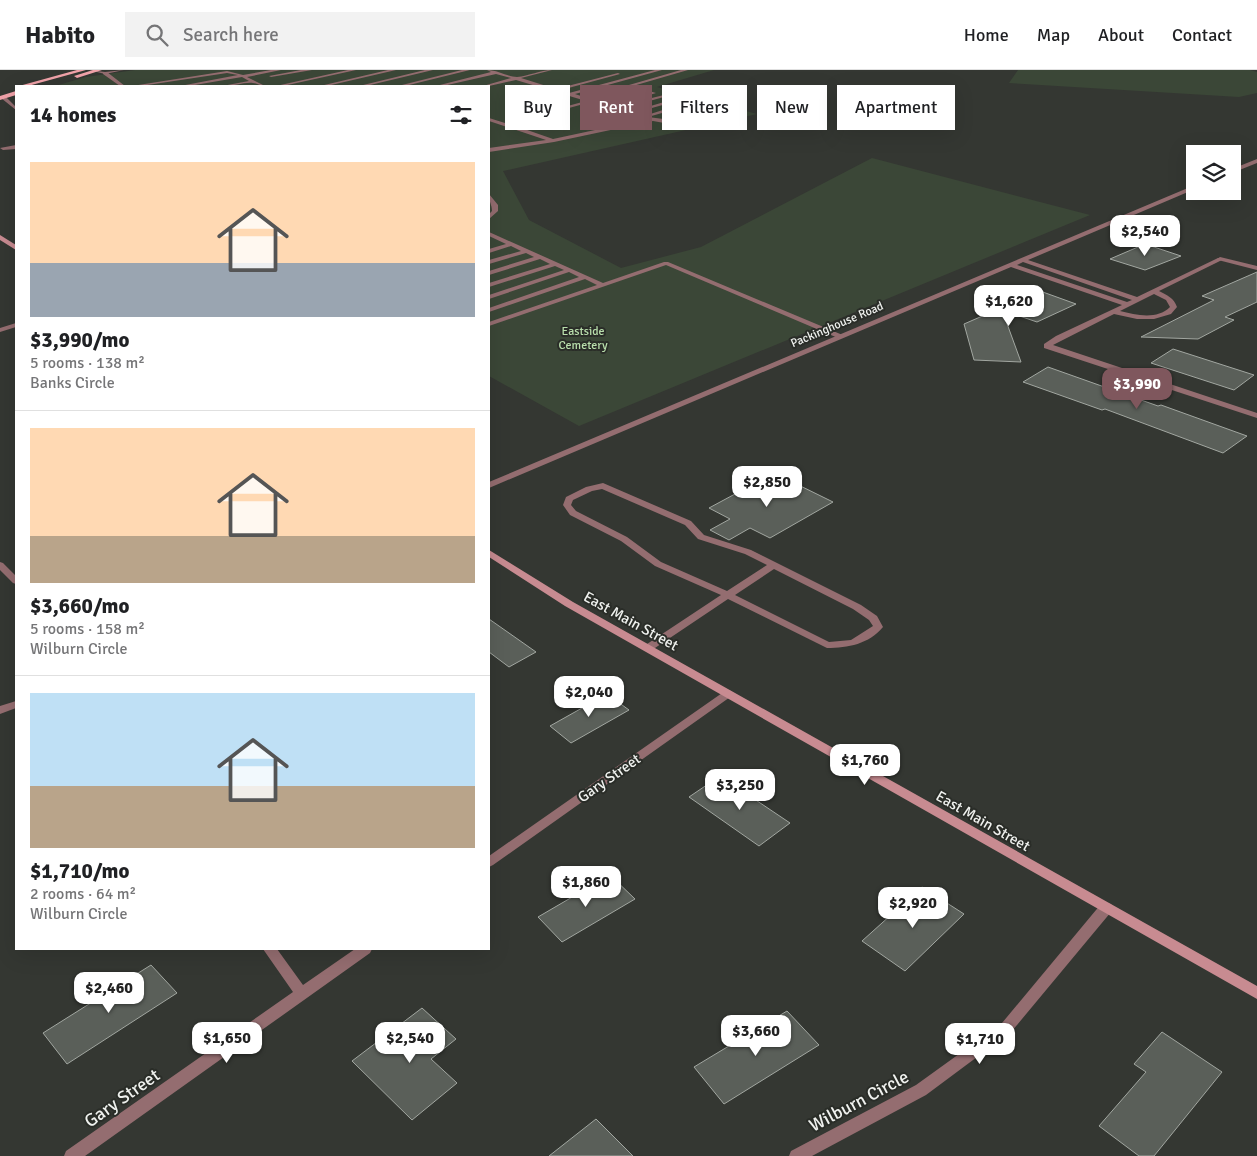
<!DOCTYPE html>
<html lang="en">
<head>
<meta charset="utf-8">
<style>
	body { margin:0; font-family:Signika,sans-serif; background:#f2f2f2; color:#202124; height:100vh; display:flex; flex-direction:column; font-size:19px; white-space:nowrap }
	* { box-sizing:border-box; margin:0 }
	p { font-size:16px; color:#757577 }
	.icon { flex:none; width:28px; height:28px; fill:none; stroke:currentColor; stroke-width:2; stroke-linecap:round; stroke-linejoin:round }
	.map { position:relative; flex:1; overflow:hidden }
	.drawer { position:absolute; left:15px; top:15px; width:475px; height:865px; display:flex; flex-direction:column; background:#fff; border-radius:0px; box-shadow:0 5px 20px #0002 }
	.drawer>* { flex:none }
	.guide { position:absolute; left:505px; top:15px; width:475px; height:45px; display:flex; gap:10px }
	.controls { position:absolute; left:1186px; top:75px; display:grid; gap:10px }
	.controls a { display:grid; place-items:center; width:55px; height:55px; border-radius:0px; background:#fff; box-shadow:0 5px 20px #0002; font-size:25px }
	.price { position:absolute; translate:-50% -42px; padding:0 11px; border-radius:10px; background:#fff; color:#222; font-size:16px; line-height:32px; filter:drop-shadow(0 1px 2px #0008) }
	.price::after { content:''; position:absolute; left:50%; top:30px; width:15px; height:11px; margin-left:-8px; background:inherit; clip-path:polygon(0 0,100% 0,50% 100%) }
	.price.current { background:#7f575d; color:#fff }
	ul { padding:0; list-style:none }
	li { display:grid; align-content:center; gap:10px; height:265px; padding:0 15px }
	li+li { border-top:1px solid #e0e0e0 }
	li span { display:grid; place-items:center; height:155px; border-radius:0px; color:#555 }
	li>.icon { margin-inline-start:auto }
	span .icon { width:90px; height:90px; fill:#fffc; stroke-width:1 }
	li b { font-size:21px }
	h2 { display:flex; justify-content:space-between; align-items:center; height:60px; padding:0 15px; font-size:21px }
	.chip { padding:0 18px; border-radius:0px; background:#fff; box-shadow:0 5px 20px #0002; font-size:18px; line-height:45px }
	.chip.current { background:#7f575d; color:#fff }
	header { display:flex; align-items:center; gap:30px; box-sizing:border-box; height:70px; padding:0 25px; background:#fff; border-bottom:1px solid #e0e0e0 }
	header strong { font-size:24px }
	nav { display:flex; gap:28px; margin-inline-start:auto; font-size:18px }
	.search { width:350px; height:45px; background:#f2f2f2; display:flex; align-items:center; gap:12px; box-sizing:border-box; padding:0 18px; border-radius:0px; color:#757577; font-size:19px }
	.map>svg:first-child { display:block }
	.green { fill:#3b4737 }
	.building { fill:#5a5f59; stroke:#a2a7a1 }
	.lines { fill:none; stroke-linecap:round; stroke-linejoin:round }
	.lane { fill:#946d70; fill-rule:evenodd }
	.street { fill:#946d70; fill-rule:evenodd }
	.secondary { fill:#c88b91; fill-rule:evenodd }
	.primary { fill:#f0a2a9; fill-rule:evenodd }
	.labels { text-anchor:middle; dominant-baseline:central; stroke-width:4; stroke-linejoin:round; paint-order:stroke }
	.far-street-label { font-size:12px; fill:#f0f2ef; stroke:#2a2d28 }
	.far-park-label { font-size:12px; fill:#b9dfac; stroke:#2a2d28 }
	.street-label { font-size:15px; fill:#f0f2ef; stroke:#2a2d28 }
	.near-street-label { font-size:18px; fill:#f0f2ef; stroke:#2a2d28 }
</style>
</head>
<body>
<header>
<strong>Habito</strong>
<div class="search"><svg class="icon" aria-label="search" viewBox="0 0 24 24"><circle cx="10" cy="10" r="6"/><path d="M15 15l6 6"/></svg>Search here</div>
<nav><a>Home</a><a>Map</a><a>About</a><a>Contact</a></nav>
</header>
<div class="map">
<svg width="1257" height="1086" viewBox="0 0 1257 1086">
	<rect width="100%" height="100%" fill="#343732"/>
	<path class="green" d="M135 0H714L657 17 757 44 503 101 529 150 621 198 701 177 872 88 1090 145 579 356 489 306V16H55L86 7Z
		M1018 0H1250L1257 2V23L1239 27 1009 13Z"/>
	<path class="building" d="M1145 174 1181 186 1145 200 1110 189Z
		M1257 202V232L1225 247 1234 250 1198 269 1141 267 1214 230 1202 226Z
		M1040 221 1076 234 1037 252 1002 240 1021 292 974 290 964 254Z
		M1173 279 1254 305 1234 320 1151 293Z
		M1048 297 1158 336 1161 335 1247 366 1223 383 1105 339 1102 340 1023 312Z
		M774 403 833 432 770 468 750 458 729 470 710 460 730 449 709 438Z
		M489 549 536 582 509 597 489 582Z
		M607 624 629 640 571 673 550 656Z
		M720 706 790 753 759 776 689 727Z
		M610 805 635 829 562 872 538 847Z
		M922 817 964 844 905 901 862 871Z
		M151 895 177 923 67 994 43 963Z
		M422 938 456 969 431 989 457 1013 412 1050 352 991Z
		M787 941 819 975 724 1034 694 997Z
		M1162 962 1222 1002 1154 1086H1139L1099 1056 1146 1002 1134 994Z
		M596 1049 633 1086H549Z"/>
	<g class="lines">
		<path class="lane" d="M271 0H281L247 7 265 16C260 16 257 13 253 13 243 12 232 17 222 16L249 11 242 7 189 16H180L238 5 227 3 141 16H132L227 1 243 5Z
			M301 0H312L271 7 269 6Z
			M348 0H356L283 16H276Z
			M388 0H396L327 16H320Z
			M425 0H433L366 16H359Z
			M462 0H470L405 16H398Z
			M487 0C498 0 508 7 517 7 529 6 540 0 552 0L521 8 556 19 618 3 620 4 561 20 569 23 655 0H662L575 24 596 31 642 19 656 23 643 27 641 25 649 23 642 21 601 32 615 37 664 25 694 32 719 41 684 53 670 54 653 51 554 72 489 82V78L546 70 489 51V48L505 53 586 31 516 10 489 16H483L511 8 496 4 443 16H436L491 2ZM664 27 671 30 630 42 620 39ZM677 31 685 33 644 46 634 43ZM591 32 617 41 623 54 553 69 510 54ZM690 35 712 41 679 51 648 47ZM624 43 646 49 628 53Z
			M681 0H688L626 18 622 17Z
			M103 2H107L125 16H120L103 4Z
			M1 26H5L16 37V40L1 28Z
			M16 75V79L3 80 0 78Z
			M489 124 498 135V141L489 149V144L492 141C492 134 488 130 489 124Z
			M489 162 603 213 664 192H668L845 266 838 268 666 195 489 256V252L597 215 585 209 489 242V238L579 207 569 202 489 229V225L564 200 555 196 489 217V213L550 194 540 189 489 205V201L534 187 526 183 489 194V190L521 181 511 176 489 183V179L506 174 489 166Z
			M1220 187 1257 196V200L1218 190 1217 189Z
			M603 413 691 451 704 465 751 480 861 535 877 546 883 557C869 574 848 578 827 578L728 529 652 580H644L643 578 644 576 721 525 655 496 621 471 570 445 563 435 566 427 586 417ZM602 419 685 455 698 469 745 484 767 495 727 521 661 492 627 467 576 441 571 435 573 430 592 421ZM774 499 853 539 869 550 873 556 851 570 829 572 735 525Z"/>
		<path class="street" d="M89 0 105 2 124 0 105 4Z
			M1257 89V93L1232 103V99Z
			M1195 115V119L1028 190 1137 227 1218 188H1222V190L1159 221C1167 225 1174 228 1177 237L1171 244 1154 249H1137L1114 244 1053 275 1257 343V348L1044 278V274L1056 266 1122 235 1011 197 489 418V412ZM1023 192 1132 230 1127 232 1017 195ZM1154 224 1166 230 1170 237C1157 250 1136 245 1120 241Z
			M16 253V257L0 262V258Z
			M0 492 3 493 16 506V514L13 513 0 500Z
			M729 620 734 623 733 625 493 795 489 797V786L725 621Z
			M16 631V638L0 644V636Z
			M1106 833 1111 834 1113 838 1111 842 1012 961 926 1025 812 1086H789L791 1081 916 1015 1002 953 1101 834Z
			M263 879H277L303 915 355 879H372L370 883 85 1086H64L66 1081 293 922Z"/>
		<path class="secondary" d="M0 165 16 175V180L0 170Z
			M489 480 573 532 1257 916V929L565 536 489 487Z"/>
		<path class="primary" d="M77 0H86L28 16H19Z
			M93 0H102L77 8 74 6Z
			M16 21V25L0 30V26Z"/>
	</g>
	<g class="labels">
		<g class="far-street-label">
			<text transform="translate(837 255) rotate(-23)">Packinghouse Road</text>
		</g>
		<g class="far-park-label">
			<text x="583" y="261">Eastside<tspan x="583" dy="14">Cemetery</tspan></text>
		</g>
		<g class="street-label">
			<text transform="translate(631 551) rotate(29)">East Main Street</text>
			<text transform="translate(609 708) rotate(-35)">Gary Street</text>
			<text transform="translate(983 751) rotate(30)">East Main Street</text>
		</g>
		<g class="near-street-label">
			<text transform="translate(122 1028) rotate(-35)">Gary Street</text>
			<text transform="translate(859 1031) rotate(-28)">Wilburn Circle</text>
		</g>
	</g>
</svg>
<div class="controls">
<a><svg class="icon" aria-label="layers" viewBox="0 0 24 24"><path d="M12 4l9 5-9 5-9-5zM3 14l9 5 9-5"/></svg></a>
</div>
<b class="price" style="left:1145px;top:187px">$2,540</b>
<b class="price" style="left:1009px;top:257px">$1,620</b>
<b class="price current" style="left:1137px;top:340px">$3,990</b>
<b class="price" style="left:767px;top:438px">$2,850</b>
<b class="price" style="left:589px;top:648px">$2,040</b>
<b class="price" style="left:865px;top:716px">$1,760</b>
<b class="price" style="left:740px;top:741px">$3,250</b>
<b class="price" style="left:586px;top:838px">$1,860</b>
<b class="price" style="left:913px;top:859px">$2,920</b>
<b class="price" style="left:109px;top:944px">$2,460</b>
<b class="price" style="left:756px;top:987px">$3,660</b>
<b class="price" style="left:227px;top:994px">$1,650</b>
<b class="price" style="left:410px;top:994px">$2,540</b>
<b class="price" style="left:980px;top:995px">$1,710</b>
<div class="guide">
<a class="chip">Buy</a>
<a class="chip current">Rent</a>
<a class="chip">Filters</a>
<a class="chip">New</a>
<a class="chip">Apartment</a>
</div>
<section class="drawer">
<h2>14 homes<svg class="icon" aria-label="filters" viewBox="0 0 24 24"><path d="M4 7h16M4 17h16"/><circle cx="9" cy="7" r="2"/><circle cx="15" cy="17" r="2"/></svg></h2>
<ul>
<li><span style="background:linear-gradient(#ffd9b3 65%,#9aa5b1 0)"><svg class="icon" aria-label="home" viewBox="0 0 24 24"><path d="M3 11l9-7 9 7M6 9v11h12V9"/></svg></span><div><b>$3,990/mo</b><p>5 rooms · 138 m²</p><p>Banks Circle</p></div></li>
<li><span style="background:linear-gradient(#ffd9b3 70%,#b9a48a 0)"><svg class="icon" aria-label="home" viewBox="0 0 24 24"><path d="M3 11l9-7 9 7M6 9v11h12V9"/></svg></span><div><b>$3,660/mo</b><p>5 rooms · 158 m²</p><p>Wilburn Circle</p></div></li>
<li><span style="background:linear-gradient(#bfe0f5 60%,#b9a48a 0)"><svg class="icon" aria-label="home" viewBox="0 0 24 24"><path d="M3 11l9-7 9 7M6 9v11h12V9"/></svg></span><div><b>$1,710/mo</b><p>2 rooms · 64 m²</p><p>Wilburn Circle</p></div></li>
</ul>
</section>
</div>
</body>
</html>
